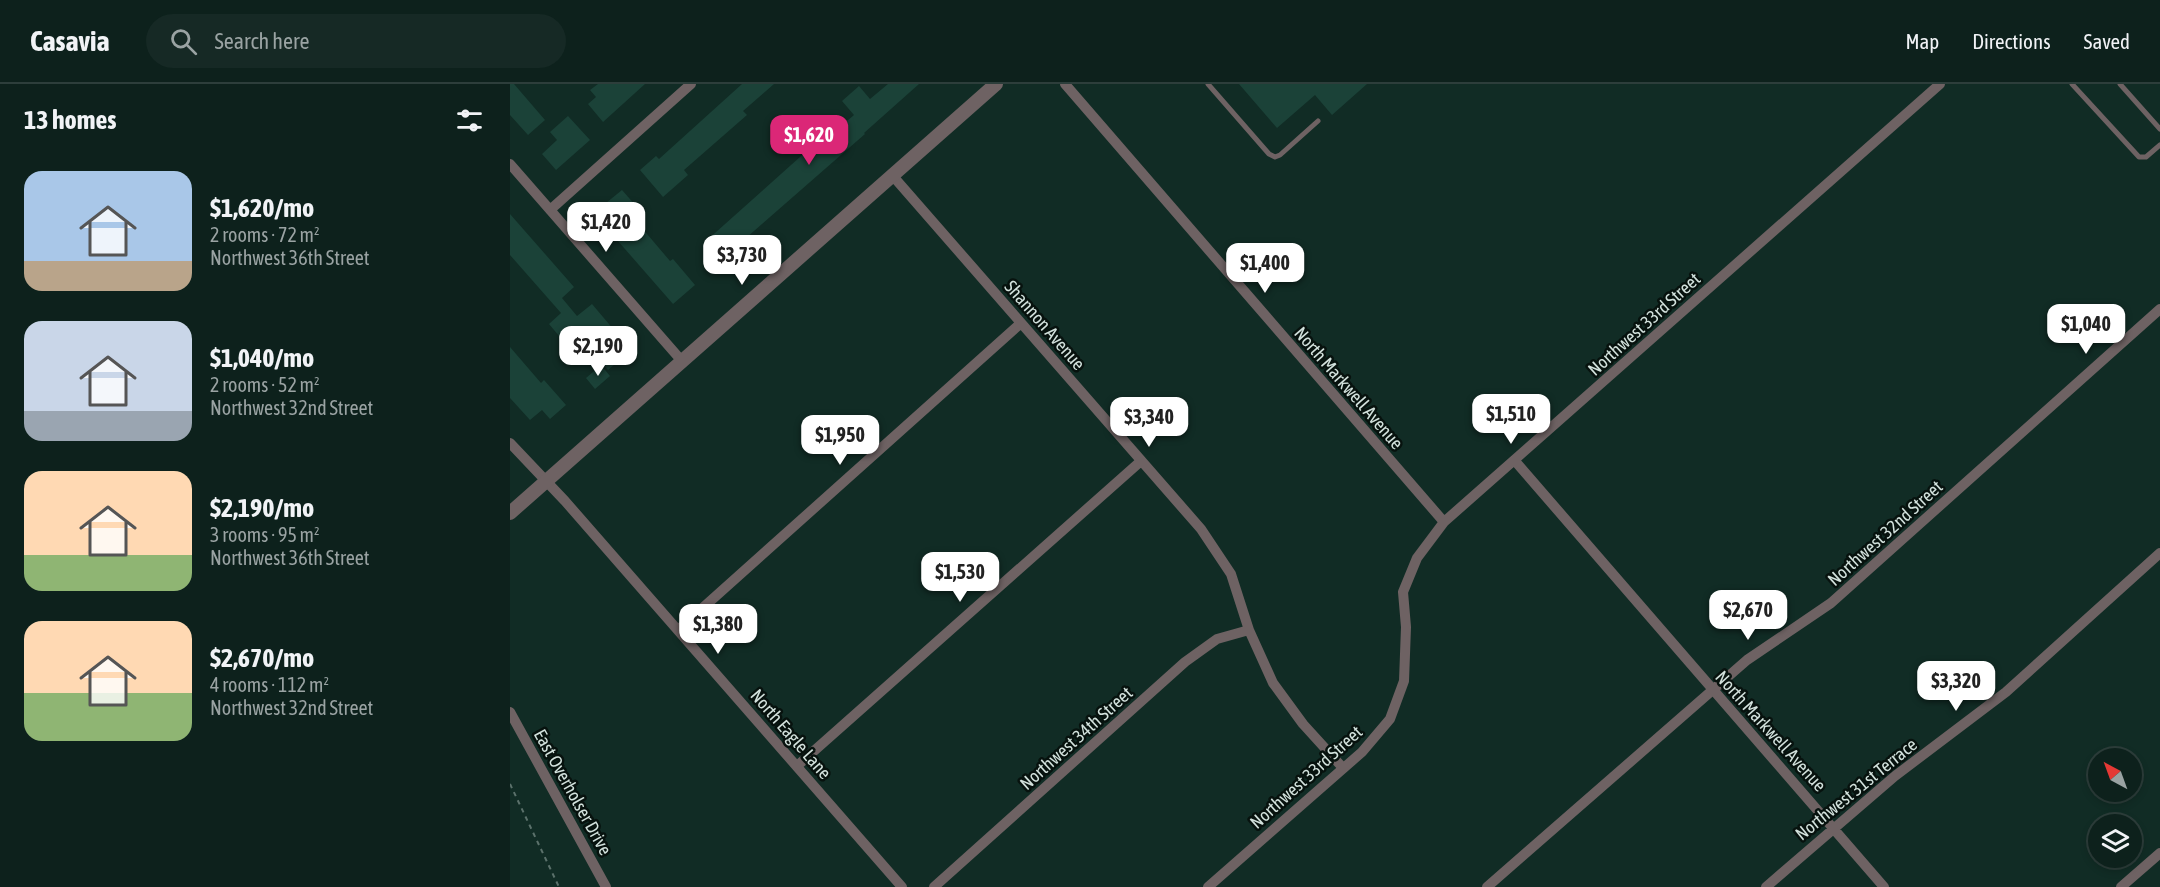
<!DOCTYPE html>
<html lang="en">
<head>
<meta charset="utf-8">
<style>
	body { margin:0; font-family:"Asap Condensed",sans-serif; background:#162925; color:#f1f3f6; height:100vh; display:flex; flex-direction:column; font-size:22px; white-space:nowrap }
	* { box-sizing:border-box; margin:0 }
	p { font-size:20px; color:#9aa3a3 }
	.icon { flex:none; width:33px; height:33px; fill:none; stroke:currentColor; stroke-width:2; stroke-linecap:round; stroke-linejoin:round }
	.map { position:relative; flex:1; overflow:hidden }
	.sheet { display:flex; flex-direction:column; background:#0d211c; width:510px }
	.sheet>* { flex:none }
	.needle { width:39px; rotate:319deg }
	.buttons { position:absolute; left:1578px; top:664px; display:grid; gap:12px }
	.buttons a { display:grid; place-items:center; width:54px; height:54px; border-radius:50%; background:#0d211c; box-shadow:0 3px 9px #0003,0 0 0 2px #2d3e3b; font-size:30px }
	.price { position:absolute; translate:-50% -51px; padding:0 14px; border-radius:12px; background:#fff; color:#222; font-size:20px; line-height:39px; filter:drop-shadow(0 2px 3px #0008) }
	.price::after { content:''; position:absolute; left:50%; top:36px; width:18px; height:14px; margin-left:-9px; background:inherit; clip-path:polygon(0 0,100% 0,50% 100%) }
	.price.active { background:#db2777; color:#fff }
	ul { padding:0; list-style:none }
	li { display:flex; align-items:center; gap:18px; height:150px; padding:0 24px }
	li span { display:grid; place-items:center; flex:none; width:168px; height:120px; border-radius:18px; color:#555 }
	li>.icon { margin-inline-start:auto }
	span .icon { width:72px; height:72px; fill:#fffc; stroke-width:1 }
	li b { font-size:26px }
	h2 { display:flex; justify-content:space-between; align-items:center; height:72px; padding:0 24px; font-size:26px }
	header { display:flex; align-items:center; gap:36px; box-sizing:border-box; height:84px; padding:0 30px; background:#0d211c; border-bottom:2px solid #2d3e3b }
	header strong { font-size:28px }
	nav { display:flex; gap:33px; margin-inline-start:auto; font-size:21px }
	.search { width:420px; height:54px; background:#162925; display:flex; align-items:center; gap:15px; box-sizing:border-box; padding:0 21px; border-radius:33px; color:#9aa3a3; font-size:22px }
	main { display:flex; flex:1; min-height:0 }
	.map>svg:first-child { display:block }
	.building { fill:#1b4238 }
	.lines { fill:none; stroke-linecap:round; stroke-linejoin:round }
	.path { stroke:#5b716b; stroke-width:2; stroke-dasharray:4.5 4.5; stroke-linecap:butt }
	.service { stroke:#6e6263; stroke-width:5 }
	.minor { stroke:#6e6263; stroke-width:10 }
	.tertiary { stroke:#6e6263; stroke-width:14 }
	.labels { text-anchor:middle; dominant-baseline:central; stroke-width:5; stroke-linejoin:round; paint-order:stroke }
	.street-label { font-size:18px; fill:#d3e2dd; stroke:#07120e }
</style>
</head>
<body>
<header>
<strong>Casavia</strong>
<div class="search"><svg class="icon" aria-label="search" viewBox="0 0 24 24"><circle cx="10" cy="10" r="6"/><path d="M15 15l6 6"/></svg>Search here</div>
<nav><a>Map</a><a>Directions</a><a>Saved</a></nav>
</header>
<main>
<section class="sheet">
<h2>13 homes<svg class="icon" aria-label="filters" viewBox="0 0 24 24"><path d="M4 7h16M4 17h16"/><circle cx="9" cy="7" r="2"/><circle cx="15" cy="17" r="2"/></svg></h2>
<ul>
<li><span style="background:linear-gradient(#a9c7e8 75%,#b9a48a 0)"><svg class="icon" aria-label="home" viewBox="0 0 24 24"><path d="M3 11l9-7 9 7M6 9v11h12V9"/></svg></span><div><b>$1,620/mo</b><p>2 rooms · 72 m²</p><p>Northwest 36th Street</p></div></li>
<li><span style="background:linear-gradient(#c9d6e8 75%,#9aa5b1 0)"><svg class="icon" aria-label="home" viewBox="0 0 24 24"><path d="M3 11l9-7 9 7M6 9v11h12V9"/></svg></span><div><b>$1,040/mo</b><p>2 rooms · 52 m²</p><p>Northwest 32nd Street</p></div></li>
<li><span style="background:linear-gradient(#ffd9b3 70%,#8fb573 0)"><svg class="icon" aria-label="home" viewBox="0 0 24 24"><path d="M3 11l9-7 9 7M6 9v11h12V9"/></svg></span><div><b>$2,190/mo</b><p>3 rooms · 95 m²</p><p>Northwest 36th Street</p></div></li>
<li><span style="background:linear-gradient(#ffd9b3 60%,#8fb573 0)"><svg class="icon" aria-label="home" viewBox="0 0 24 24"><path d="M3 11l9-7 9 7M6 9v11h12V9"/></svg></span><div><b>$2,670/mo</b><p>4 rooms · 112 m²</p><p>Northwest 32nd Street</p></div></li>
</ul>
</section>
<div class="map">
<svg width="1650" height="803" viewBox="0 0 1650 803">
	<rect width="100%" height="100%" fill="#112c25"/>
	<path class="building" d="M0 0H4L35 36 18 51 0 31Z
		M88 0H135L93 38 78 20 86 13 80 6Z
		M232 0H264L233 27 237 31 174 86 178 91 153 113 130 86 146 72 149 75Z
		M378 0H409L354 49 355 50 212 175 196 157 300 64 310 57 312 58 344 31 332 17 349 2 360 15Z
		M729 0H857L822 31 805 11 767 44Z
		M58 32 80 56 46 86 32 70 47 56 40 48Z
		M112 106 134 131 126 137 160 177 163 175 185 201 163 220 94 141 106 130 96 119Z
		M0 130 64 203 52 214 67 232 82 220 121 266 98 286 71 255 60 265 39 240 51 229 0 171Z
		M0 263 31 299 34 296 56 321 40 335 32 326 20 336 0 314Z
		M91 281 100 292 85 305 76 294Z"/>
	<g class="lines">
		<path class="path" d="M0 700 49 803"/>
		<path class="service" d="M698 0 759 70 765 73 770 71 808 37
			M1562 0 1629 73H1636L1650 61
			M1610 0 1650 45"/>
		<path class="minor" d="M555 0 934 438
			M0 80 171 276
			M382 91 691 445 721 490 739 546 763 599 793 640 833 684
			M40 126 181 0
			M0 359 55 417 392 803
			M1005 377 1374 803
			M168 546 511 239
			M0 628 96 803
			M287 682 631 377
			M424 803 675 578 707 555 739 546
			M698 803 852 668 880 635 894 597 896 543 893 508 907 474 934 438 1430 0
			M977 803 1237 576 1321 519 1650 225
			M1256 803 1385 692 1496 608 1650 469
			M1611 803 1650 769"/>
		<path class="tertiary" d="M0 429 486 0"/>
	</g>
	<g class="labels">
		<g class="street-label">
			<text transform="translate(1134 240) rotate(-42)">Northwest 33rd Street</text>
			<text transform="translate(535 241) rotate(49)">Shannon Avenue</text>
			<text transform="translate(839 304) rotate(49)">North Markwell Avenue</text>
			<text transform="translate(1375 449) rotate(-42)">Northwest 32nd Street</text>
			<text transform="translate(1261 647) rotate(48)">North Markwell Avenue</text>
			<text transform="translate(281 650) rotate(49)">North Eagle Lane</text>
			<text transform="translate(566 654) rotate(-42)">Northwest 34th Street</text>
			<text transform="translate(796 693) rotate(-42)">Northwest 33rd Street</text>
			<text transform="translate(1346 705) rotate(-39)">Northwest 31st Terrace</text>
			<text transform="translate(63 708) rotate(61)">East Overholser Drive</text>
		</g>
	</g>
</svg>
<div class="buttons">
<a><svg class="needle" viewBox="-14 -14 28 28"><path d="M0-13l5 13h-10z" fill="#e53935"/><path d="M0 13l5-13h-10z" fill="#9aa3a3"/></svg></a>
<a><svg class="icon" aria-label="layers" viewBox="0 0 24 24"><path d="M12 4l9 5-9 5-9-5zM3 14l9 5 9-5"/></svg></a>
</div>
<b class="price active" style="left:299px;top:82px">$1,620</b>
<b class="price" style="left:96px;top:169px">$1,420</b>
<b class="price" style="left:232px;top:202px">$3,730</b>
<b class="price" style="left:755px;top:210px">$1,400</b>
<b class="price" style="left:1576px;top:271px">$1,040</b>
<b class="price" style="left:88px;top:293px">$2,190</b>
<b class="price" style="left:1001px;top:361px">$1,510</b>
<b class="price" style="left:639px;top:364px">$3,340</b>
<b class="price" style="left:330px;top:382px">$1,950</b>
<b class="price" style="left:450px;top:519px">$1,530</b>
<b class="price" style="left:1238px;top:557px">$2,670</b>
<b class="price" style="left:208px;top:571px">$1,380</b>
<b class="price" style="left:1446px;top:628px">$3,320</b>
</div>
</main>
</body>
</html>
